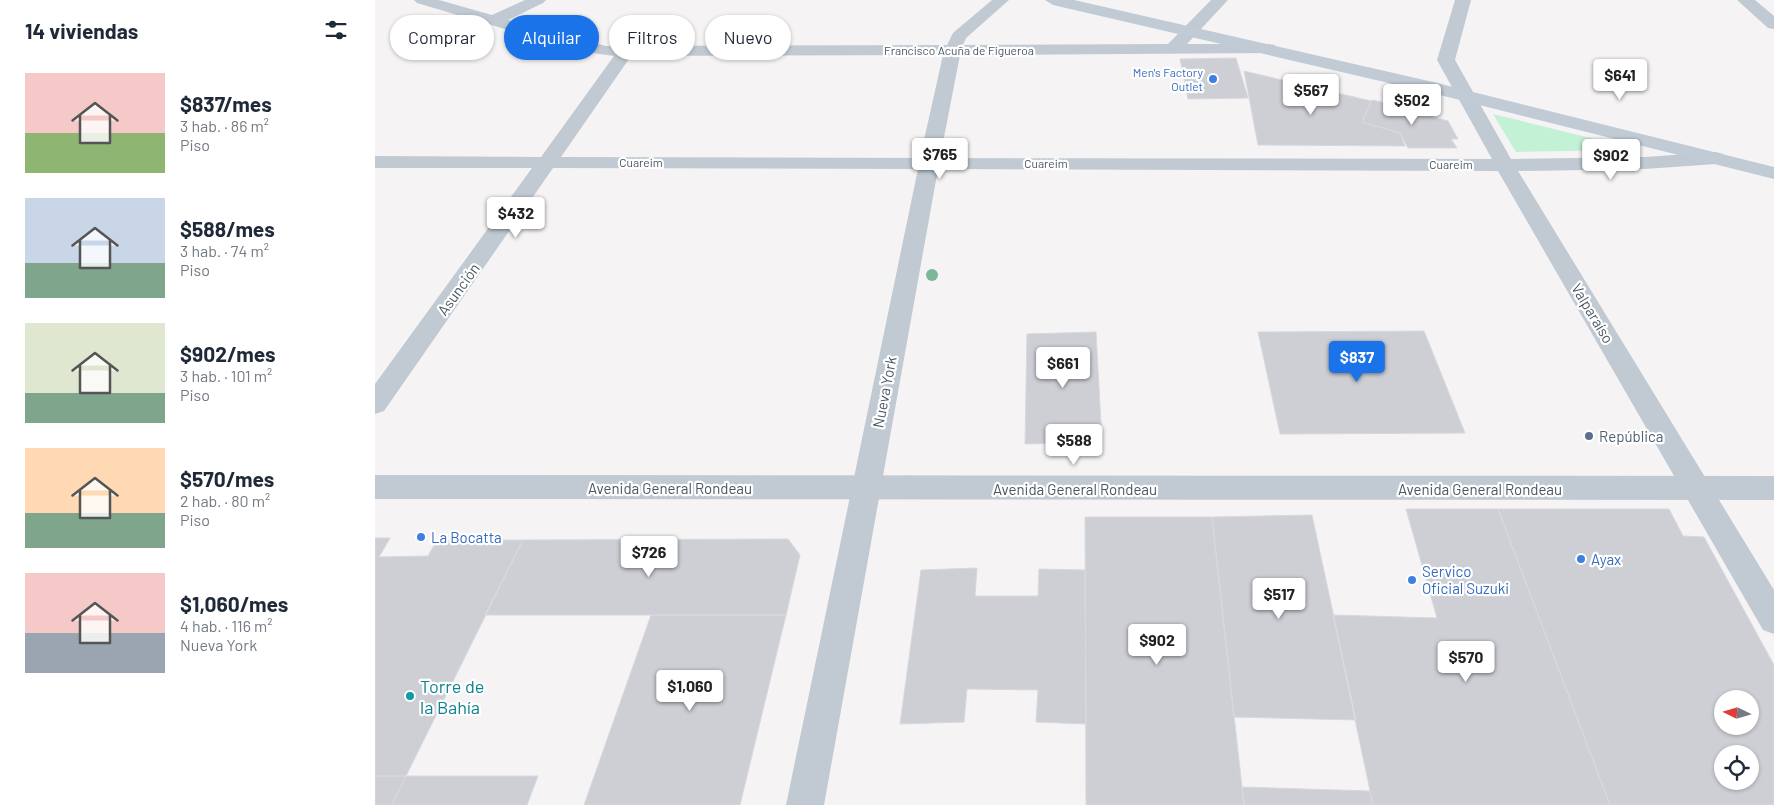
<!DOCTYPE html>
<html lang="es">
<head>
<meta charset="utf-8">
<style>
	body { margin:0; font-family:Barlow,sans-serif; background:#f6f6f7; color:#1f2937; height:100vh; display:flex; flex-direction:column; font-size:19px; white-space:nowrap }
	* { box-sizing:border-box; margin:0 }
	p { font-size:16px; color:#747a83 }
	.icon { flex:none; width:28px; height:28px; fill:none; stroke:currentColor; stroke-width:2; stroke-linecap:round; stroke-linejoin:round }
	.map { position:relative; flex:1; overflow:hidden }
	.details { display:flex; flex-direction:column; background:#fff; width:375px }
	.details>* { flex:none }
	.banner { position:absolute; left:15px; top:15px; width:475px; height:45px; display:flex; gap:10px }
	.needle { width:32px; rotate:275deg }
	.fabs { position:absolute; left:1339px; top:690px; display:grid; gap:10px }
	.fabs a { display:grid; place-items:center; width:45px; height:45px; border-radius:50%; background:#fff; box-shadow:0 1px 4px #0004; font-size:25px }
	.price { position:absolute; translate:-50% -42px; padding:0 11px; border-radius:5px; background:#fff; color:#222; font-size:16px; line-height:32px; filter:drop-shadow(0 1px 2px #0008) }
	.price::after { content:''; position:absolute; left:50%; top:30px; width:15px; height:11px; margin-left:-8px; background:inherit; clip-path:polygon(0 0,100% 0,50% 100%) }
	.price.on { background:#1a73e8; color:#fff }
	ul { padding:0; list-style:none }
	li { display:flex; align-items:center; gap:15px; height:125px; padding:0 25px }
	li span { display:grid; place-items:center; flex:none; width:140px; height:100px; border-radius:0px; color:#555 }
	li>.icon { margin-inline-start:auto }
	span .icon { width:60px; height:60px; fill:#fffc; stroke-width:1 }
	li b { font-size:21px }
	h2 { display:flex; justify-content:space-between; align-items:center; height:60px; padding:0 25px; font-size:21px }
	.chip { padding:0 18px; border-radius:22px; background:#fff; box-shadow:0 1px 4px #0004; font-size:18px; line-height:45px }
	.chip.on { background:#1a73e8; color:#fff }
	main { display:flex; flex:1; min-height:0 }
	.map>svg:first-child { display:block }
	.green { fill:#c3f1d5 }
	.building { fill:#cdcfd5; stroke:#d7d9de; fill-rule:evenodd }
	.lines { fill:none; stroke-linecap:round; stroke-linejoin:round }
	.minor { fill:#c1cad2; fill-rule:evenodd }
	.tertiary { fill:#c1cad2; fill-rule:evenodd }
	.secondary { fill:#c1cbd6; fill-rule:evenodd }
	.tree { fill:#7bb799 }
	.shop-dot { fill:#3f7fe0; stroke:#fff; stroke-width:2 }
	.service-dot { fill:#5c6f8a; stroke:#fff; stroke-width:2 }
	.culture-dot { fill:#0f9aa8; stroke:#fff; stroke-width:2 }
	.labels { text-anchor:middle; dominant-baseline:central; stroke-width:4.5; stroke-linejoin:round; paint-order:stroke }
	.far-street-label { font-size:12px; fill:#4a5661; stroke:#fff }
	.far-shop-label { font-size:12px; fill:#366cbe; stroke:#fff; text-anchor:end }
	.street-label { font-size:15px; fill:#4a5661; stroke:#fff }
	.service-label { font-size:15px; fill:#4e5e75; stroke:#fff; text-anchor:start }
	.shop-label { font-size:15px; fill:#366cbe; stroke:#fff; text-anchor:start }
	.near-culture-label { font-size:18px; fill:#0d838f; stroke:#fff; text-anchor:start }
</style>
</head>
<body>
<main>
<section class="details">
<h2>14 viviendas<svg class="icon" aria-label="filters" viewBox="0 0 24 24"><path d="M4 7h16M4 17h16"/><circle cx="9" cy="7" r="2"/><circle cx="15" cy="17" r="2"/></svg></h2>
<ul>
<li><span style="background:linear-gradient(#f6c9c9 60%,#8fb573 0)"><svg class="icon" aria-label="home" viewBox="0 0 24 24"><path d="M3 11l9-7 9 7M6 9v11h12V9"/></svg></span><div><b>$837/mes</b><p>3 hab. · 86 m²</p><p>Piso</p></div></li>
<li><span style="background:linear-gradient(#c9d6e8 65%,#7fa58c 0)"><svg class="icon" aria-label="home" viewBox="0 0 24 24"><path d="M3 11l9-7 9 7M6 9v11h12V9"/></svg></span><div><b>$588/mes</b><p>3 hab. · 74 m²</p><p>Piso</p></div></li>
<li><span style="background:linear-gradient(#dfe7d0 70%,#7fa58c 0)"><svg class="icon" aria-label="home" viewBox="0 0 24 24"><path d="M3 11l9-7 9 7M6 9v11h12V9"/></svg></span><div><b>$902/mes</b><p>3 hab. · 101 m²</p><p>Piso</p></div></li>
<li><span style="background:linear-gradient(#ffd9b3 65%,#7fa58c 0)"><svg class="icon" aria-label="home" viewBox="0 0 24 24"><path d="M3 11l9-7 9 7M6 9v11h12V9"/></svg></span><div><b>$570/mes</b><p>2 hab. · 80 m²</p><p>Piso</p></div></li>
<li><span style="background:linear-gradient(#f6c9c9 60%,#9aa5b1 0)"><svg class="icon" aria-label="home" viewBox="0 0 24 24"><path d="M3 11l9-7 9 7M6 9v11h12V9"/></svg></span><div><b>$1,060/mes</b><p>4 hab. · 116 m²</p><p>Nueva York</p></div></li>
</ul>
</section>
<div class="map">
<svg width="1399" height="805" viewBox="0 0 1399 805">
	<rect width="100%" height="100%" fill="#f5f3f3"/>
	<path class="green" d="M1118 114 1244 145 1246 150 1141 152Z"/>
	<path class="building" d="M861 58 873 98 813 99 805 59Z
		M869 71 996 101 987 122 1025 133 1030 146 883 145Z
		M997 100 1048 111 1047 114 1073 121 1083 139H1076L1082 148H1033L1025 133 987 122Z
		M1049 331 1090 433 905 434 883 332Z
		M721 332 727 442 650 444 652 334Z
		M1031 509H1123L1235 805H998L958 615 1062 618Z
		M1123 509H1294L1308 536 1329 537 1399 665V805H1235ZM1348 699H1375V726H1348ZM1348 754H1375V781H1348Z
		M937 515 981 720 859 717 837 517Z
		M710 517H837L869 805H711Z
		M0 538H15L4 557 53 556 62 540H148L31 776H0Z
		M413 539 425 555 411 615H110L148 540Z
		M602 568 600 596H663L664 569 710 570 711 724 661 722 663 690 592 689 589 722 525 724 546 570Z
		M276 615H411L365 805H209Z
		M0 776H31L17 805H0Z
		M31 776H163L152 805H17Z
		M867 787 995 791 998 805H869Z"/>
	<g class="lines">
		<path class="minor" d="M39 0H64L117 15 150 0H171L168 3 133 20 231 46 572 45 578 33 617 0H634L591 38 588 45 793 44 836 0H853L812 44H894L900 45 902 49 900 53 585 55 565 158 1117 159 1062 60 1080 0H1096L1080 60 1136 159 1270 157 1341 152 1348 154 1351 158 1348 162 1341 164 1270 169 1143 171 1399 590V634L1388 630 1123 171 563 169 449 805H411L543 169 178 168 9 411 0 414V384L157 168H0V156L166 157 239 56 204 51 42 3ZM568 55 545 158 186 157 256 56Z"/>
		<path class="tertiary" d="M1362 0H1380L1399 16V29L1393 28Z
			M0 475 1399 476V500L0 499Z"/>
		<path class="secondary" d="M670 0H699L1058 82 1399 167V179L1057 93 678 5Z"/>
	</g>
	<circle class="tree" cx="557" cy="275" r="6"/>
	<g class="shop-dot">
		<circle cx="838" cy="79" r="5"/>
		<circle cx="46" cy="537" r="5"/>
		<circle cx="1206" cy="559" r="5"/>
		<circle cx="1037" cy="580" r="5"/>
	</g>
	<circle class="service-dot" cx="1214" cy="436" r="5"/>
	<circle class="culture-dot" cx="35" cy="696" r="5"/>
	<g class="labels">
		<g class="far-street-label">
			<text x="584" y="50">Francisco Acuña de Figueroa</text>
			<text x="266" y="162">Cuareim</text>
			<text x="671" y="163">Cuareim</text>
			<text x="1076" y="164">Cuareim</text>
		</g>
		<g class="far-shop-label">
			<text x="828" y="72">Men's Factory<tspan x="828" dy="14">Outlet</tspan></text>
		</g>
		<g class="street-label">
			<text transform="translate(83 289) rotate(-54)">Asunción</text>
			<text transform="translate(1218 313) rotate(59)">Valparaíso</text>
			<text transform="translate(509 392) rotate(-79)">Nueva York</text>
			<text x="295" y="488">Avenida General Rondeau</text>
			<text x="700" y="489">Avenida General Rondeau</text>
			<text x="1105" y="489">Avenida General Rondeau</text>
		</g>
		<g class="service-label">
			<text x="1224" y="436">República</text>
		</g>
		<g class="shop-label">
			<text x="56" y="537">La Bocatta</text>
			<text x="1216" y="559">Ayax</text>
			<text x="1047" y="571">Servico<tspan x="1047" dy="17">Oficial Suzuki</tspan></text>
		</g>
		<g class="near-culture-label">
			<text x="45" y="686">Torre de<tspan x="45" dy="21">la Bahía</tspan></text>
		</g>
	</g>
</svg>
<div class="fabs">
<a><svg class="needle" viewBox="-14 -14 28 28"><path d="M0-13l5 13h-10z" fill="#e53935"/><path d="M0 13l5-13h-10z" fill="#747a83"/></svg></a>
<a><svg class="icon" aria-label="locate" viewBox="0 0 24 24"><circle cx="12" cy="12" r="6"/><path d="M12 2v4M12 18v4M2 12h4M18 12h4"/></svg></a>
</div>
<b class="price" style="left:1245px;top:101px">$641</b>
<b class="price" style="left:936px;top:116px">$567</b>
<b class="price" style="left:1037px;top:126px">$502</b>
<b class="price" style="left:565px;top:180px">$765</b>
<b class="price" style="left:1236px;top:181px">$902</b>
<b class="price" style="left:141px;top:239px">$432</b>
<b class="price on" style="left:982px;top:383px">$837</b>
<b class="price" style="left:688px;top:389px">$661</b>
<b class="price" style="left:699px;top:466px">$588</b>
<b class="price" style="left:274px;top:578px">$726</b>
<b class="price" style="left:904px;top:620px">$517</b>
<b class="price" style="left:782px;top:666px">$902</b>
<b class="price" style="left:1091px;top:683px">$570</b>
<b class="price" style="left:315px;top:712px">$1,060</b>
<div class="banner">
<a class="chip">Comprar</a>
<a class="chip on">Alquilar</a>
<a class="chip">Filtros</a>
<a class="chip">Nuevo</a>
</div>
</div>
</main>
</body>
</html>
